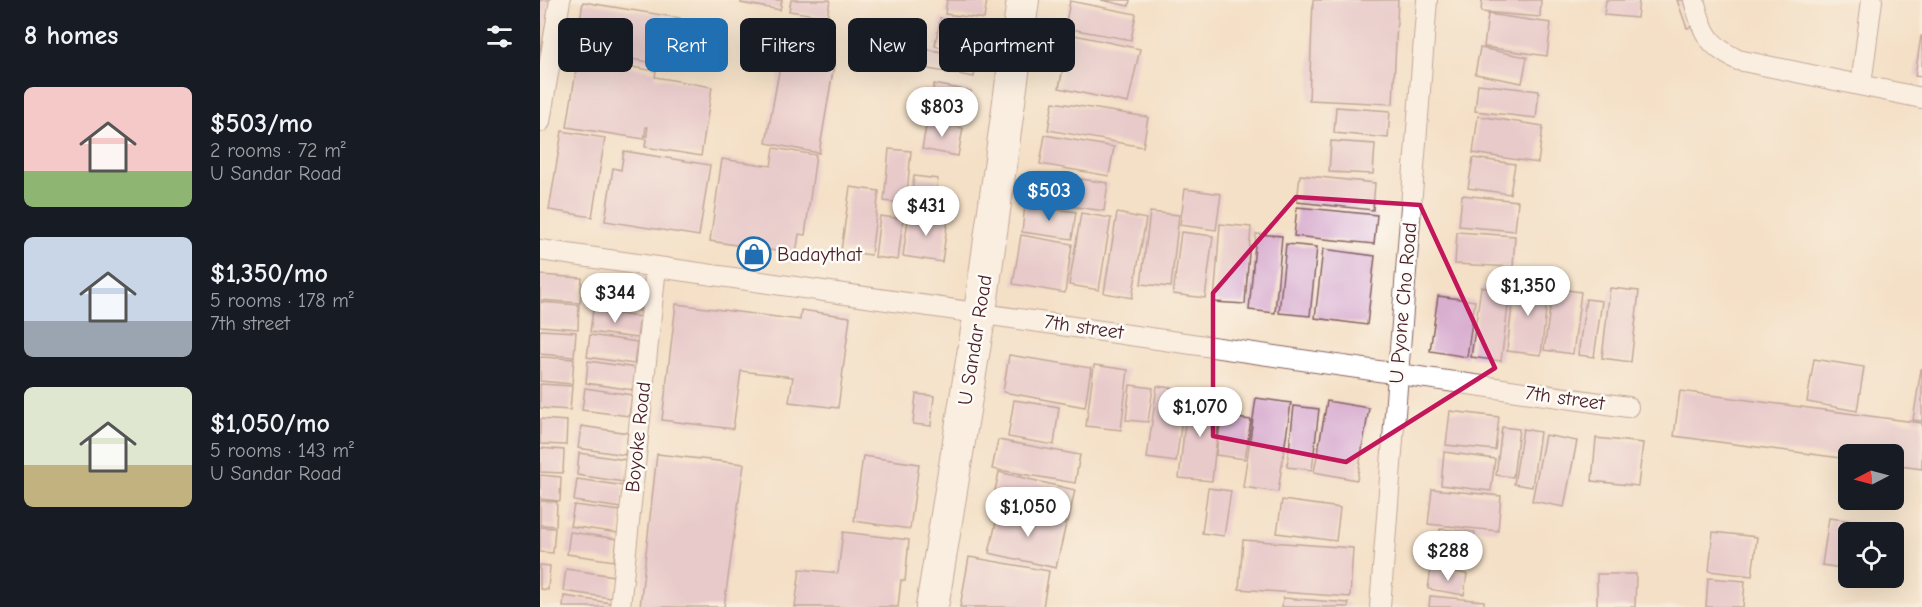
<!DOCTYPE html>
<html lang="en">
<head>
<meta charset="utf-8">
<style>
	body { margin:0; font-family:"Comic Neue",sans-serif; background:#242831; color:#f1f3f6; height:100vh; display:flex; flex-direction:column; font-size:22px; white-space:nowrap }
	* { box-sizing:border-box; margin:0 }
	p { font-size:20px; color:#9ea1a6 }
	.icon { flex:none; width:33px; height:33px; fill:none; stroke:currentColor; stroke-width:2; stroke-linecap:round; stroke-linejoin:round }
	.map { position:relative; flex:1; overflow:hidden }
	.panel { display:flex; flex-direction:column; background:#171b24; width:540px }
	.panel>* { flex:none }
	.banner { position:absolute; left:18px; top:18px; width:570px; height:54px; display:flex; gap:12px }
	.needle { width:39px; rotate:264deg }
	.fabs { position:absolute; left:1298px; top:444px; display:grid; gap:12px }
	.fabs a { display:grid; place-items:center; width:66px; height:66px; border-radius:9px; background:#171b24; box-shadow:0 6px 24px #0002; font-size:30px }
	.price { position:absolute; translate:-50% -51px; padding:0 14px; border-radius:21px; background:#fff; color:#222; font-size:20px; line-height:39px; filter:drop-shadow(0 2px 3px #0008) }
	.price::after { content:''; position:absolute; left:50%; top:36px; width:18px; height:14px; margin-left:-9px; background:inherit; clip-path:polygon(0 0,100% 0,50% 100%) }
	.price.current { background:#1f6fb2; color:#fff }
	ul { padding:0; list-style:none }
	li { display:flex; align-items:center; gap:18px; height:150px; padding:0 24px }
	li span { display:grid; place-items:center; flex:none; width:168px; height:120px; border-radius:9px; color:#555 }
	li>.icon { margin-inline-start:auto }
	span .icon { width:72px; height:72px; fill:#fffc; stroke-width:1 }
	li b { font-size:26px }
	h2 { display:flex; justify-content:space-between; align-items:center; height:72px; padding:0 24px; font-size:26px }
	.pill { padding:0 21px; border-radius:9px; background:#171b24; box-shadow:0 6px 24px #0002; font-size:21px; line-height:54px }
	.pill.current { background:#1f6fb2; color:#fff }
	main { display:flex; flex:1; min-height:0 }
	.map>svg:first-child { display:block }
	.building { fill:#d9afd0 }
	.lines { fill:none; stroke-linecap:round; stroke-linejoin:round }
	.minor-casing { stroke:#866361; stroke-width:22 }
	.primary-casing { stroke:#866361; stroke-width:34 }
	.minor { stroke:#fff; stroke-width:20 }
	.primary { stroke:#fff; stroke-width:32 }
	.marked { fill:none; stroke:#c2185b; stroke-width:4.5; stroke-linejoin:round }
	.labels { text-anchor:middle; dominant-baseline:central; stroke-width:5; stroke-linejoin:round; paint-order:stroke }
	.poi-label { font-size:20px; fill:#4a1f2b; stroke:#fdfcf7; text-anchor:start }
	.street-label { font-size:20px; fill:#4a1f2b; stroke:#fdfcf7 }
</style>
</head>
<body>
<main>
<section class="panel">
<h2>8 homes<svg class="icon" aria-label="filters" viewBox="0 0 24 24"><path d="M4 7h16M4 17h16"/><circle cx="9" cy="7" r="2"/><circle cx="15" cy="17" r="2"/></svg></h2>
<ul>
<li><span style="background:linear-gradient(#f6c9c9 70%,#8fb573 0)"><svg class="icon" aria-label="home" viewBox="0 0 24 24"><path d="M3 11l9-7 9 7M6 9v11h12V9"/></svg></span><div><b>$503/mo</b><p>2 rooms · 72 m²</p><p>U Sandar Road</p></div></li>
<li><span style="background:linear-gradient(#c9d6e8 70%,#9aa5b1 0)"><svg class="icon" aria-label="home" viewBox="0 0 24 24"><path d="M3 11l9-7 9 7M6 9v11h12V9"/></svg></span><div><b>$1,350/mo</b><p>5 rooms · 178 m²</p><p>7th street</p></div></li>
<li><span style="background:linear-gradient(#dfe7d0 65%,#c2b280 0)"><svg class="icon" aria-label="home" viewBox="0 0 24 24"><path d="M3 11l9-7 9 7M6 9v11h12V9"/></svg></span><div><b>$1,050/mo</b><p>5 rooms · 143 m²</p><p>U Sandar Road</p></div></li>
</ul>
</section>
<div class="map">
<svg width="1382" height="607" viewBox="0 0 1382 607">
	<rect width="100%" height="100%" fill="#fdfcf7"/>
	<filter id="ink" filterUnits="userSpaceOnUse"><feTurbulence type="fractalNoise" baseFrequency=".0167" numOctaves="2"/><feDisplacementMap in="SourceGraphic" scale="12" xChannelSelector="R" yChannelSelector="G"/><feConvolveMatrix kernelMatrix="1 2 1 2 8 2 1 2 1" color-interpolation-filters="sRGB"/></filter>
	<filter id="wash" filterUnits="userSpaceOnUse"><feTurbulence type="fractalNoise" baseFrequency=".008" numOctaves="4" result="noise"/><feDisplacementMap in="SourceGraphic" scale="24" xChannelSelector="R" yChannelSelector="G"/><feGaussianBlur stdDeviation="1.35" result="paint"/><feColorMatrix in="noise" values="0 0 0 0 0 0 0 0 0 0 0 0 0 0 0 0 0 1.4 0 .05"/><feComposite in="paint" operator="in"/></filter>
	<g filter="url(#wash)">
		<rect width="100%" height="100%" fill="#f4e0c6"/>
		<g id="blocks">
			<path class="building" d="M0 0H10L1 51H0Z
				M201 0H242L240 10 201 3Z
				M251 0H290L287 17 249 11Z
				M407 0H447L444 19 405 14Z
				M561 0H590L589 6Z
				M773 0H858L853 104 769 100Z
				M942 0H1001L1000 17 941 12Z
				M1066 0H1099L1097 18 1064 15Z
				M1137 0H1149L1158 25 1147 28Z
				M530 1 596 14 591 40 525 28Z
				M43 2 140 18 133 66 35 50Z
				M948 14 1011 23 1007 56 944 47Z
				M400 18 442 28 436 55 395 46Z
				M530 34 600 49 588 103 519 88Z
				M1381 36H1382V77L1375 76Z
				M356 44 437 58 434 77 353 63Z
				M940 48 987 57 982 83 935 74Z
				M242 55 294 65 279 153 226 143Z
				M38 58 116 71 115 77 172 87 161 156 105 147 108 127H106L104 139 27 127Z
				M394 84 431 91 425 120 388 113Z
				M938 84 999 91 996 118 935 111Z
				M513 102 608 117 603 147 508 130Z
				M796 107 850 111 848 138 794 133Z
				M938 116 1003 126 998 163 933 153Z
				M387 121 423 128 418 156 382 149Z
				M22 131 65 138 52 217 9 210Z
				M505 135 574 147 569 176 500 164Z
				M791 141 835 144 833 174 789 172Z
				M234 148 276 155 265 235 259 234 256 254 170 241 182 159 231 166Z
				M349 149 371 151 366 204 344 201Z
				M84 151 170 165 159 236 65 221 73 168 81 170Z
				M933 158 975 164 970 194 928 188Z
				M499 173 568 183 564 211 495 201Z
				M760 175 835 183 833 210 757 202Z
				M374 176 398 179 394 209 370 206Z
				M310 187 339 191 331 255 301 251Z
				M645 189 681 194 676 230 640 225Z
				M922 195 978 201 975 231 919 226Z
				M485 205 536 212 532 239 482 232Z
				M757 207 837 215 834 244 754 236Z
				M369 212 408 218 402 262 363 256Z
				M610 212 639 215 631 287 601 284Z
				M541 213 571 218 559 290 529 285Z
				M577 213 606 219 592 298 564 293Z
				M340 216 363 219 358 260 335 257Z
				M680 224 711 227 705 304 674 302Z
				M641 232 673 236 665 298 633 294Z
				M917 232 975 236 973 267 915 264Z
				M716 234 742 236 735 313 709 310Z
				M481 235 532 244 525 293 473 284Z
				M746 244 777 247 770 316 739 313Z
				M783 249 835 256 827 325 775 318Z
				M0 275 42 278 40 303 0 300Z
				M975 278 1009 282 1001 355 967 351Z
				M55 282 103 289 100 311 52 304Z
				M941 287 970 291 961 361 931 357Z
				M1013 288 1041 292 1033 354 1004 350Z
				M1070 288 1099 291 1091 362 1062 358Z
				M898 296 935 301 927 357 890 351Z
				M1046 299 1062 301 1054 357 1038 355Z
				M0 302 39 305 38 329 0 326Z
				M136 304 260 320 261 310 310 317 298 408 249 402 253 377 201 371 193 429 122 420Z
				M53 310 100 317 97 338 50 332Z
				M0 330 36 332 34 357 0 354Z
				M50 335 97 342 94 364 47 357Z
				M469 355 551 368 545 407 463 392Z
				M0 357 34 359 32 384 0 381Z
				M1274 359 1324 367 1317 411 1267 402Z
				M48 361 96 368 93 390 46 383Z
				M554 365 588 370 581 430 546 426Z
				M1381 369H1382V421L1373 420Z
				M0 384 32 386 30 410 0 408Z
				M590 385 613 388 608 422 586 420Z
				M617 386 646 390 636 462 607 458Z
				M45 388 92 395 89 416 42 410Z
				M1140 391 1382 423V469L1353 465V454H1308V459L1134 436Z
				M376 394 394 396 391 426 373 424Z
				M648 395 681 399 672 481 639 478Z
				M716 398 751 403 738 492 703 487Z
				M474 400 519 407 514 445 468 437Z
				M787 401 829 408 817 480 774 472Z
				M754 406 779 409 772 470 747 467Z
				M910 411 959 417 955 450 906 445Z
				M681 416 711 420 705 459 676 455Z
				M0 419 27 421 26 445 0 444Z
				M41 426 88 433 85 455 38 448Z
				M962 427 979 429 973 477 956 475Z
				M983 429 1000 432 992 487 974 484Z
				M1005 435 1037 441 1024 507 992 501Z
				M1056 438 1103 443 1098 486 1052 481Z
				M458 440 540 455 535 483 452 469Z
				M0 448 24 450 23 473 0 472Z
				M904 452 955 459 951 491 901 485Z
				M39 453 86 460 84 482 37 475Z
				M117 454 204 464 184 607H100Z
				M323 456 379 464 370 529 314 521Z
				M459 472 535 490 528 522 452 504Z
				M0 475 21 477 20 501 0 499Z
				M37 479 84 486 81 508 34 501Z
				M668 488 691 491 684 536 662 533Z
				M892 489 961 496 958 531 888 524Z
				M742 500 800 508 796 541 737 533Z
				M0 501 17 502 16 526 0 525Z
				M34 505 81 511 78 533 30 526Z
				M459 509 526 524 516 568 449 553Z
				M1289 518 1321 522 1320 532H1308V569L1282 565Z
				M0 527 15 528 13 553 0 552Z
				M900 529 935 532 932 561 897 558Z
				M30 532 77 539 74 561 27 554Z
				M303 532 369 540 365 581 361 580 358 607H255L260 569 298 573Z
				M1173 532 1217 537 1212 576 1169 571Z
				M703 540 813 548 810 597 699 589Z
				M429 557 509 571 503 607H420Z
				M0 565 10 566 8 590 0 589Z
				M891 568 927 574 924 595 888 589Z
				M26 569 74 576 71 598 23 591Z
				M1057 574H1096L1095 607H1057Z
				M1168 578 1205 581 1203 607H1166Z
				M24 596 71 603V607H23Z
				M890 596 944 601V607H889Z
				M743 598 809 603 808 607H742Z"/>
		</g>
	</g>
	<g filter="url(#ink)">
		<use href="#blocks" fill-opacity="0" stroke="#866361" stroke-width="1.5"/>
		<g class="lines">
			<g class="minor-casing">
				<path id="minor" d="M1154 0C1162 31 1168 46 1198 60L1382 98
					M1321 85 1332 0
					M0 122 20 0
					M0 250 1088 407
					M80 607 116 267
					M840 607 887 0"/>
			</g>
			<g class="primary-casing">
				<path id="primary" d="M392 607 440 312 483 0"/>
			</g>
			<use href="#minor" class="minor"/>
			<use href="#primary" class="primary"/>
		</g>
	</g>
	<path d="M0 0H1382V607H0ZM756 197 880 205 955 368 806 462 673 436V293Z" fill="#f4e0c6" fill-opacity=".55" fill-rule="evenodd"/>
	<path class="marked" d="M756 197 880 205 955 368 806 462 673 436V293Z"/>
	<defs>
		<g id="shop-ring" transform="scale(1.725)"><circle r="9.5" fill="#fdfcf7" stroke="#1f6fb2" stroke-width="1.5"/><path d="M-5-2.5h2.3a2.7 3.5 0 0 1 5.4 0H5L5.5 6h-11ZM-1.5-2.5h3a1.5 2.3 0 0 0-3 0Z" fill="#1f6fb2"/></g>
	</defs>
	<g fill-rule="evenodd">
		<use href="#shop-ring" x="214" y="254"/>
	</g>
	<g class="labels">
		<g class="poi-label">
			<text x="237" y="254">Badaythat</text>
		</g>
		<g class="street-label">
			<text transform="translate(863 303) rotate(-85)">U Pyone Cho Road</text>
			<text transform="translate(544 327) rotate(8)">7th street</text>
			<text transform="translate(435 340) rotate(-81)">U Sandar Road</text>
			<text transform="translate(1025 398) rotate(8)">7th street</text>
			<text transform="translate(98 437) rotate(-84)">Boyoke Road</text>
		</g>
	</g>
</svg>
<div class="fabs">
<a><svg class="needle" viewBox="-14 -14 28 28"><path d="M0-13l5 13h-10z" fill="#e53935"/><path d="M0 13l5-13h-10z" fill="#9ea1a6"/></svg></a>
<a><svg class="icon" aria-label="locate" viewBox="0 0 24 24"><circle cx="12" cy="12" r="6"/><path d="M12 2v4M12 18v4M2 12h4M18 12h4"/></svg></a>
</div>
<b class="price" style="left:402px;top:138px">$803</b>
<b class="price current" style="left:509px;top:222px">$503</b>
<b class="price" style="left:386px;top:237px">$431</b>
<b class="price" style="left:988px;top:317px">$1,350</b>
<b class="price" style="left:75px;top:324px">$344</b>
<b class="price" style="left:660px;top:438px">$1,070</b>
<b class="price" style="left:488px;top:538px">$1,050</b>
<b class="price" style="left:908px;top:582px">$288</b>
<div class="banner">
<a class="pill">Buy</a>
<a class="pill current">Rent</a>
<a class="pill">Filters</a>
<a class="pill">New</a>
<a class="pill">Apartment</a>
</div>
</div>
</main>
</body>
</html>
